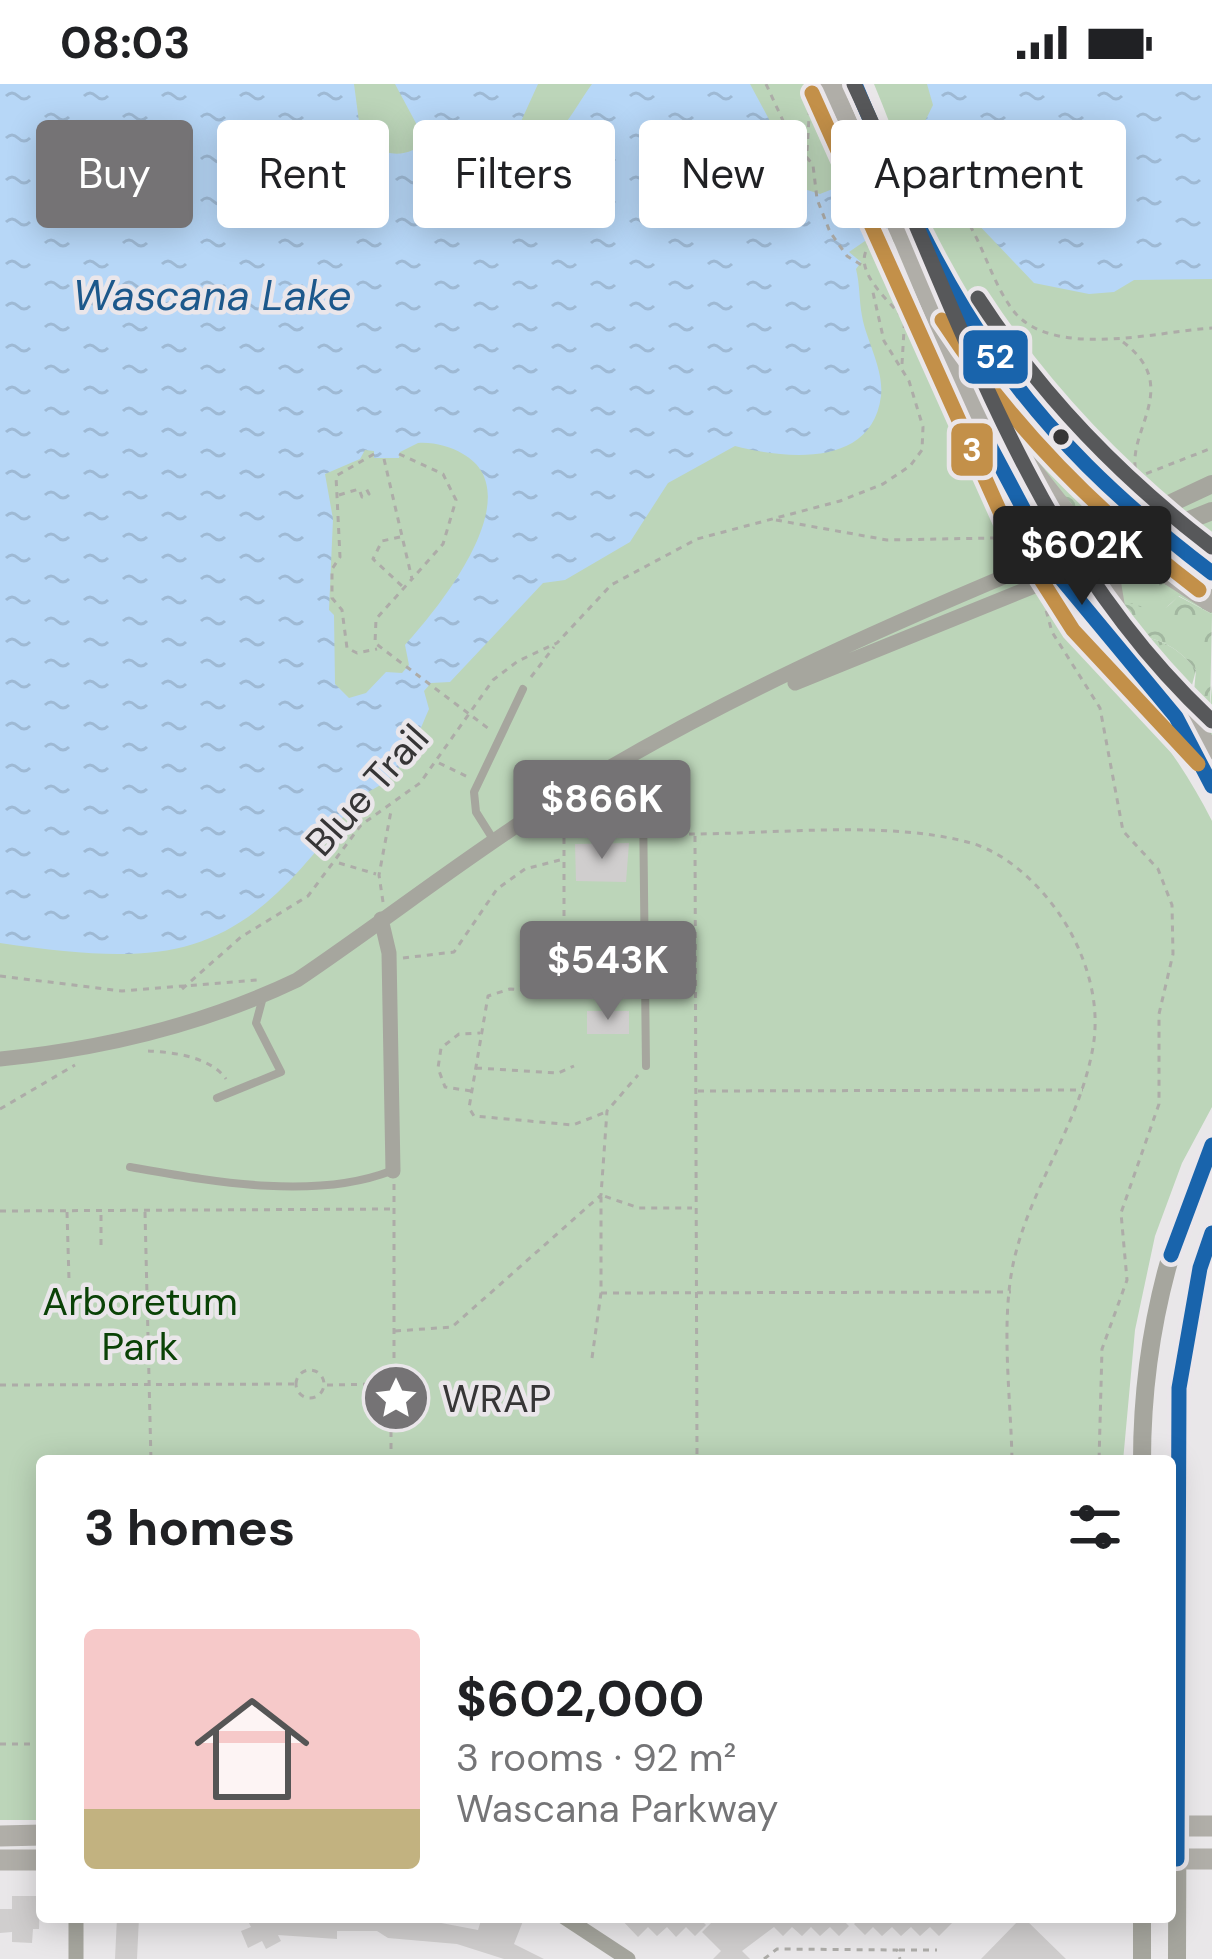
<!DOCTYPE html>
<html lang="en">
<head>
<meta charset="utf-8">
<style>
	body { margin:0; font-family:"DM Sans",sans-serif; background:#f6f6f6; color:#202124; height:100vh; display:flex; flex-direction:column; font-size:45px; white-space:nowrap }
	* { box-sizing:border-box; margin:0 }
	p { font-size:39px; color:#757577 }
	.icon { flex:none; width:66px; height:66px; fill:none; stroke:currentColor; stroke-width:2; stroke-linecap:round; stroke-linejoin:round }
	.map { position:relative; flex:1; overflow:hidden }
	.details { position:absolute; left:36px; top:1371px; width:1140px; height:468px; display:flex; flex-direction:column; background:#fff; border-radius:12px; box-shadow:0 6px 30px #0003 }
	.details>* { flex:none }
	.hud { position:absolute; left:36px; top:36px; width:1140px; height:108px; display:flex; gap:24px }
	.price { position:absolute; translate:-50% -102px; padding:0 27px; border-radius:12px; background:#757375; color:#fff; font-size:39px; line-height:78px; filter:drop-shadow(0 3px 6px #0008) }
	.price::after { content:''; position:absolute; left:50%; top:72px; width:36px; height:27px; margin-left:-18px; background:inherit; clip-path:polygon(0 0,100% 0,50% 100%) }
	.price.on { background:#222; color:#fff }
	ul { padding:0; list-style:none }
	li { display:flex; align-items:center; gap:36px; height:300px; padding:0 48px }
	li+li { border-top:3px solid #e0e0e0 }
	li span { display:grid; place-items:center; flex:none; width:336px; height:240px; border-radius:12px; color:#555 }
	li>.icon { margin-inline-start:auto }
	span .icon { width:144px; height:144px; fill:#fffc; stroke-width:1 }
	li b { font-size:51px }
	h2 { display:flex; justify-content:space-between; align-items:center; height:144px; padding:0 48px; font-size:51px }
	.tag { padding:0 42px; border-radius:12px; background:#fff; box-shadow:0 6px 30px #0003; font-size:42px; line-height:108px }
	.tag.on { background:#757375; color:#fff }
	.status { display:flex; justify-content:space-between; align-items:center; height:84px; padding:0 60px; background:#fff; direction:ltr }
	.status svg { height:33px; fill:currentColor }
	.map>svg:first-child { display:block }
	.grass { fill:url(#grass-tufts) }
	.forest { fill:url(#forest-crowns) }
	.green { fill:#bcd5b9 }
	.water { fill:url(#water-ripples); fill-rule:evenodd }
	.building { fill:#d0cece }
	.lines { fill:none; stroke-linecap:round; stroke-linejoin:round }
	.path { stroke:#adaca8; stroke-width:3; stroke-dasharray:6 6; stroke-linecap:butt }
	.service { stroke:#a6a69e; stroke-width:8 }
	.minor { stroke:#a6a69e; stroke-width:15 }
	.tertiary { stroke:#a6a69e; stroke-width:18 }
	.secondary { stroke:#b0aea8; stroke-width:21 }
	.secondary-bridge { stroke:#b0aea8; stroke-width:21 }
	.bus-1-casing { stroke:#eae6ea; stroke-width:24 }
	.bus-2-casing { stroke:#eae6ea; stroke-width:24 }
	.bus-3-casing { stroke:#eae6ea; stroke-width:24 }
	.bus-1 { stroke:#1964ac; stroke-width:15 }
	.bus-2 { stroke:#c39049; stroke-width:15 }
	.bus-3 { stroke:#57585a; stroke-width:15 }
	.bus-dot { fill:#363536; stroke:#eae6ea; stroke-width:4.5 }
	.labels { text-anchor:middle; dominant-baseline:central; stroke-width:9; stroke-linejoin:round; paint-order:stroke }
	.street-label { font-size:39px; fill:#363536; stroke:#eae6ea }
	.park-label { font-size:39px; fill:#0a4206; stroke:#eae6ea }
	.poi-label { font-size:39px; fill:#363536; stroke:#eae6ea; text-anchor:start }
	.water-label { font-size:42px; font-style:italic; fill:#1c588b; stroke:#eae6ea }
	.line-badge { stroke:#eae6ea; stroke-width:4.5 }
	.badge-label { font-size:33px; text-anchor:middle; font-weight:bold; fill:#fff }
</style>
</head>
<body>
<div class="status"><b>08:03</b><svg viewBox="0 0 49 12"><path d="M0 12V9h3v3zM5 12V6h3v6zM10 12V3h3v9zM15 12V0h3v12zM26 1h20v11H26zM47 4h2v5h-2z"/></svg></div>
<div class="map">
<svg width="1212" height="1875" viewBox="0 0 1212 1875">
	<defs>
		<pattern id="grass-tufts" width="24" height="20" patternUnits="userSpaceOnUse" patternTransform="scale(3)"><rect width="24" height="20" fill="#bcd5b9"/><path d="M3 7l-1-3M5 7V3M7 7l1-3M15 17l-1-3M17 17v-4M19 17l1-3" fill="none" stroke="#a2b7a0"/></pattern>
		<pattern id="forest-crowns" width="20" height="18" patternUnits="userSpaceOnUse" patternTransform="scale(3)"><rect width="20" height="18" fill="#bcd5b9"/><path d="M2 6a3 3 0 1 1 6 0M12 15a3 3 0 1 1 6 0" fill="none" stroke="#a2b7a0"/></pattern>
		<pattern id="water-ripples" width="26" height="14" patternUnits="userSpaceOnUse" patternTransform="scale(3)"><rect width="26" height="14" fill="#b7d7f7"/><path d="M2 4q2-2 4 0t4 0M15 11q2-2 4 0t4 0" fill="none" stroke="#9eb9d4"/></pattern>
	</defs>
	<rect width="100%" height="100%" fill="#e9e7e9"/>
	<path class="grass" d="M1122 476H1138L1212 525V530L1179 512 1136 551C1162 555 1180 565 1196 586L1192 601 1210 625 1212 601V654L1127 555 1115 527Z"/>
	<path class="forest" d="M985 286 1090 411 1086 425 1075 428C1049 397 979 328 979 289Z
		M1178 512 1212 530 1210 625 1204 631 1193 618 1196 586C1180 565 1162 555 1136 551L1124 534V517C1150 525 1158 536 1178 512Z"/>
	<path class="green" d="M0 0H816C885 149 932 309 1014 452 1072 552 1160 633 1212 737V1023L1182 1079 1155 1152 1135 1246 1123 1377H42V1736H0Z
		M874 0H1212V458C1115 392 1018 296 957 195 922 135 901 64 874 0Z"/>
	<path class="water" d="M0 0H354L361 53C376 72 410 77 425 56L395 0H538L518 44 494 46 486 57 498 73C553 74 563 41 592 0H750L794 82 804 89V105L820 110 906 76 933 21 927 0H1212V195L1134 196 1114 208 1089 210 1034 199 973 135 944 122 878 148 849 168 861 178 856 185C860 201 859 216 862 232 866 256 884 285 881 312 872 384 786 375 735 362L668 399 630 458 565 496 543 499 450 598 431 599 424 607 429 625C418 650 409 677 388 695 376 706 362 708 352 721 241 872 183 886 0 859ZM418 359C434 358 449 362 463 370 532 409 439 524 405 561L409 581 402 589 386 588 366 609 349 614 335 600 334 531 329 526 333 435 325 390 360 375 365 366 374 367V374H399L400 368Z"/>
	<path class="building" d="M629 759 626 798 576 797 575 760Z
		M587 927H629V950H587Z
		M12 1812H40L39 1845H33L32 1859 12 1858V1848L0 1849V1825H12Z
		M117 1833H139L137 1875H115Z
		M246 1833H410L478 1846 482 1833H513L523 1837 514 1860 544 1875H504L457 1860 388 1854 377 1847H337V1855L278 1851 281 1857 266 1865 262 1857 248 1864 241 1847 251 1843Z
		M619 1833H698L706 1841 695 1852 686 1843 676 1853 667 1843 657 1852 648 1843 638 1853Z
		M717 1833H840L849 1842 839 1852 830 1843 820 1852 811 1843 802 1852 792 1843 783 1852 774 1843 742 1867 750 1875H713L721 1867 702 1848Z
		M861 1833H958L939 1852 930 1843 920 1852 911 1843 901 1852 892 1843 882 1852 873 1843 865 1851 854 1840Z
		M1023 1833 1066 1875H981L1022 1833Z"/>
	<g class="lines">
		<path class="path" d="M766 0 791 54 813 81 817 115 830 148 847 172 863 182
			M807 67 811 0
			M937 128 969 140C985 167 993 199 1012 225 1050 277 1159 247 1212 244
			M882 151C839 176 885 212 904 235 915 250 925 267 936 283
			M1123 258C1192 310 1106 359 1146 408
			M902 280 906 212
			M374 370 336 392 340 473 332 485V514L342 526 347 564 357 569 377 565
			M399 370 443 390 456 416 443 460 412 495
			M384 375 412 495 376 535 375 559 489 645
			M1135 394 1212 364
			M339 411 359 405 362 413 369 410 365 402
			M776 436 887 456 993 454 1019 466 1020 453
			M400 453 382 457 373 475 402 502
			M1043 515 1052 548 1100 624 1123 747 1158 785 1172 821 1173 870 1159 930V1020L1121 1129 1127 1196 1102 1265 1099 1377
			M531 593 554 563
			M439 679 468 693
			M564 730V848
			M689 750C775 750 889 736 971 759 1013 771 1051 812 1071 849 1089 883 1100 923 1093 963 1080 1039 1031 1102 1014 1176 1000 1238 1011 1313 1012 1377
			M695 752 697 1377
			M339 779 376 790
			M383 818 379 791 391 727
			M403 874 454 868 497 805 525 785 564 775
			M0 892 122 907 257 896
			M182 905 241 853 308 812 361 741 420 699 493 596 518 577 557 559 611 501 697 455 840 417 883 400 910 382 922 366 923 343 909 297 884 257 872 204
			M574 910 510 905 488 912 469 1024 474 1032 573 1041 606 1028
			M148 967C173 968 211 973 226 995
			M476 984 558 989 574 982
			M471 1007 445 1003 438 984 441 964 459 950 480 949
			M698 1007 1083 1006
			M0 1025 75 981
			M394 1100V1298
			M0 1127 395 1125
			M67 1128 69 1196
			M145 1128 151 1377
			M101 1161V1128
			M601 1209 1011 1208
			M395 1247 452 1243 601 1111 607 1027 638 991
			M592 1274 601 1209V1111L639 1124H692
			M296 1300a14 14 0 1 1 28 0a14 14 0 1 1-28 0Z
			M371 1317a20 20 0 1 1 40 0a20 20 0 1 1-40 0Z
			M0 1301 296 1300
			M327 1301 377 1300
			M391 1377V1339
			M0 1660H42
			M899 1866H937
			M764 1875 777 1865 897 1866 900 1875"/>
		<path class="service" d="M617 683 643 719 646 982
			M493 755 476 728 474 708 523 605
			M217 1014 281 988 256 939 263 913
			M130 1083C210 1097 313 1117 391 1087"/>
		<path class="minor" d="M795 599 1059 492
			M381 835 389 869 393 1087
			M0 975C101 965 205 940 297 896 383 838 464 774 551 719 707 621 880 544 1049 474
			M564 1833 628 1875
			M76 1875V1833"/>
		<path class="tertiary" d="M1103 451 1212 400
			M1151 451 1212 427
			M1178 638 1212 702
			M1142 1377C1142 1268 1166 1160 1212 1061
			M1142 1833V1875
			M1177 1875 1179 1304 1200 1184 1212 1149"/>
		<path class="secondary" d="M831 0 870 79
			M855 0 886 72
			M919 147C985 286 1088 399 1212 489
			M903 153C987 350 1045 518 1212 665
			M985 327 1086 455 1109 459 1157 449
			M1092 468 1110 442 1103 404
			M1049 474 1131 466 1212 518
			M1120 556 1110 496 1125 453
			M1170 1742H1212
			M0 1752 42 1751
			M1170 1775H1212
			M0 1776H42"/>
		<path class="secondary-bridge" d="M886 72 919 147
			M870 79 903 153"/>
		<g class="bus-1-casing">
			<path id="bus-1" d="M855 0C947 222 1017 341 1212 489
				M990 362 1059 492 1176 633 1212 702
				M1171 1171 1212 1061
				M1170 1775H1177L1179 1304 1200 1184 1212 1149"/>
		</g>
		<g class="bus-2-casing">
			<path id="bus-2" d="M812 9 1005 439 1073 546 1198 680
				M942 236C1012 343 1098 429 1199 506"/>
		</g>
		<g class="bus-3-casing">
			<path id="bus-3" d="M854 0C960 225 1024 462 1212 637
				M978 214C1041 311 1119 392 1212 463"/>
		</g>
		<use href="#bus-1" class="bus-1"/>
		<use href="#bus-2" class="bus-2"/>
		<use href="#bus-3" class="bus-3"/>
	</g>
	<defs>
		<g id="sight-disc" transform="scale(3.45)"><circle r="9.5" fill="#757375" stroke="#eae6ea"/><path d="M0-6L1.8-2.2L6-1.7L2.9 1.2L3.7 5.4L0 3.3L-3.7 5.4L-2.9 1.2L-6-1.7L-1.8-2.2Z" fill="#fff"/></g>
	</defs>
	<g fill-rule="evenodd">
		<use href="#sight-disc" x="396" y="1314"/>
	</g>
	<circle class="bus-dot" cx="1061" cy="353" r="10"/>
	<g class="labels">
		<g class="street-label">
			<text transform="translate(367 706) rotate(-48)">Blue Trail</text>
		</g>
		<g class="park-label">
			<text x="140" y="1217">Arboretum<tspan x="140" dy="45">Park</tspan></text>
		</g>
		<g class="poi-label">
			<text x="442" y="1314">WRAP</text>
		</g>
		<g class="water-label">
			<text x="212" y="211">Wascana Lake</text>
		</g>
	</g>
	<g class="line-badge">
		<rect x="961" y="244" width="69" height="58" rx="12" fill="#1964ac"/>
		<rect x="949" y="337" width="46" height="57" rx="12" fill="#c39049"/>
	</g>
	<g class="badge-label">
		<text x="995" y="284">52</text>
		<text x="972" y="377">3</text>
	</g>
</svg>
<b class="price on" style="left:1082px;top:524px">$602K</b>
<b class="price" style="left:602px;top:778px">$866K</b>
<b class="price" style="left:608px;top:939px">$543K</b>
<div class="hud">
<a class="tag on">Buy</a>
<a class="tag">Rent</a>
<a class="tag">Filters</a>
<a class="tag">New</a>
<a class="tag">Apartment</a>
</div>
<section class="details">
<h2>3 homes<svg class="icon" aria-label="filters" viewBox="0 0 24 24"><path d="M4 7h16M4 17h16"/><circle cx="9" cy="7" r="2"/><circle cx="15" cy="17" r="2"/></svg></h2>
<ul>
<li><span style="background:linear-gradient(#f6c9c9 75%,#c2b280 0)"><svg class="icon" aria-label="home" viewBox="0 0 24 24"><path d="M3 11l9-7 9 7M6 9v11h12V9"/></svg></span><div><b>$602,000</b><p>3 rooms · 92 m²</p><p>Wascana Parkway</p></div></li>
</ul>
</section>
</div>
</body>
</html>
